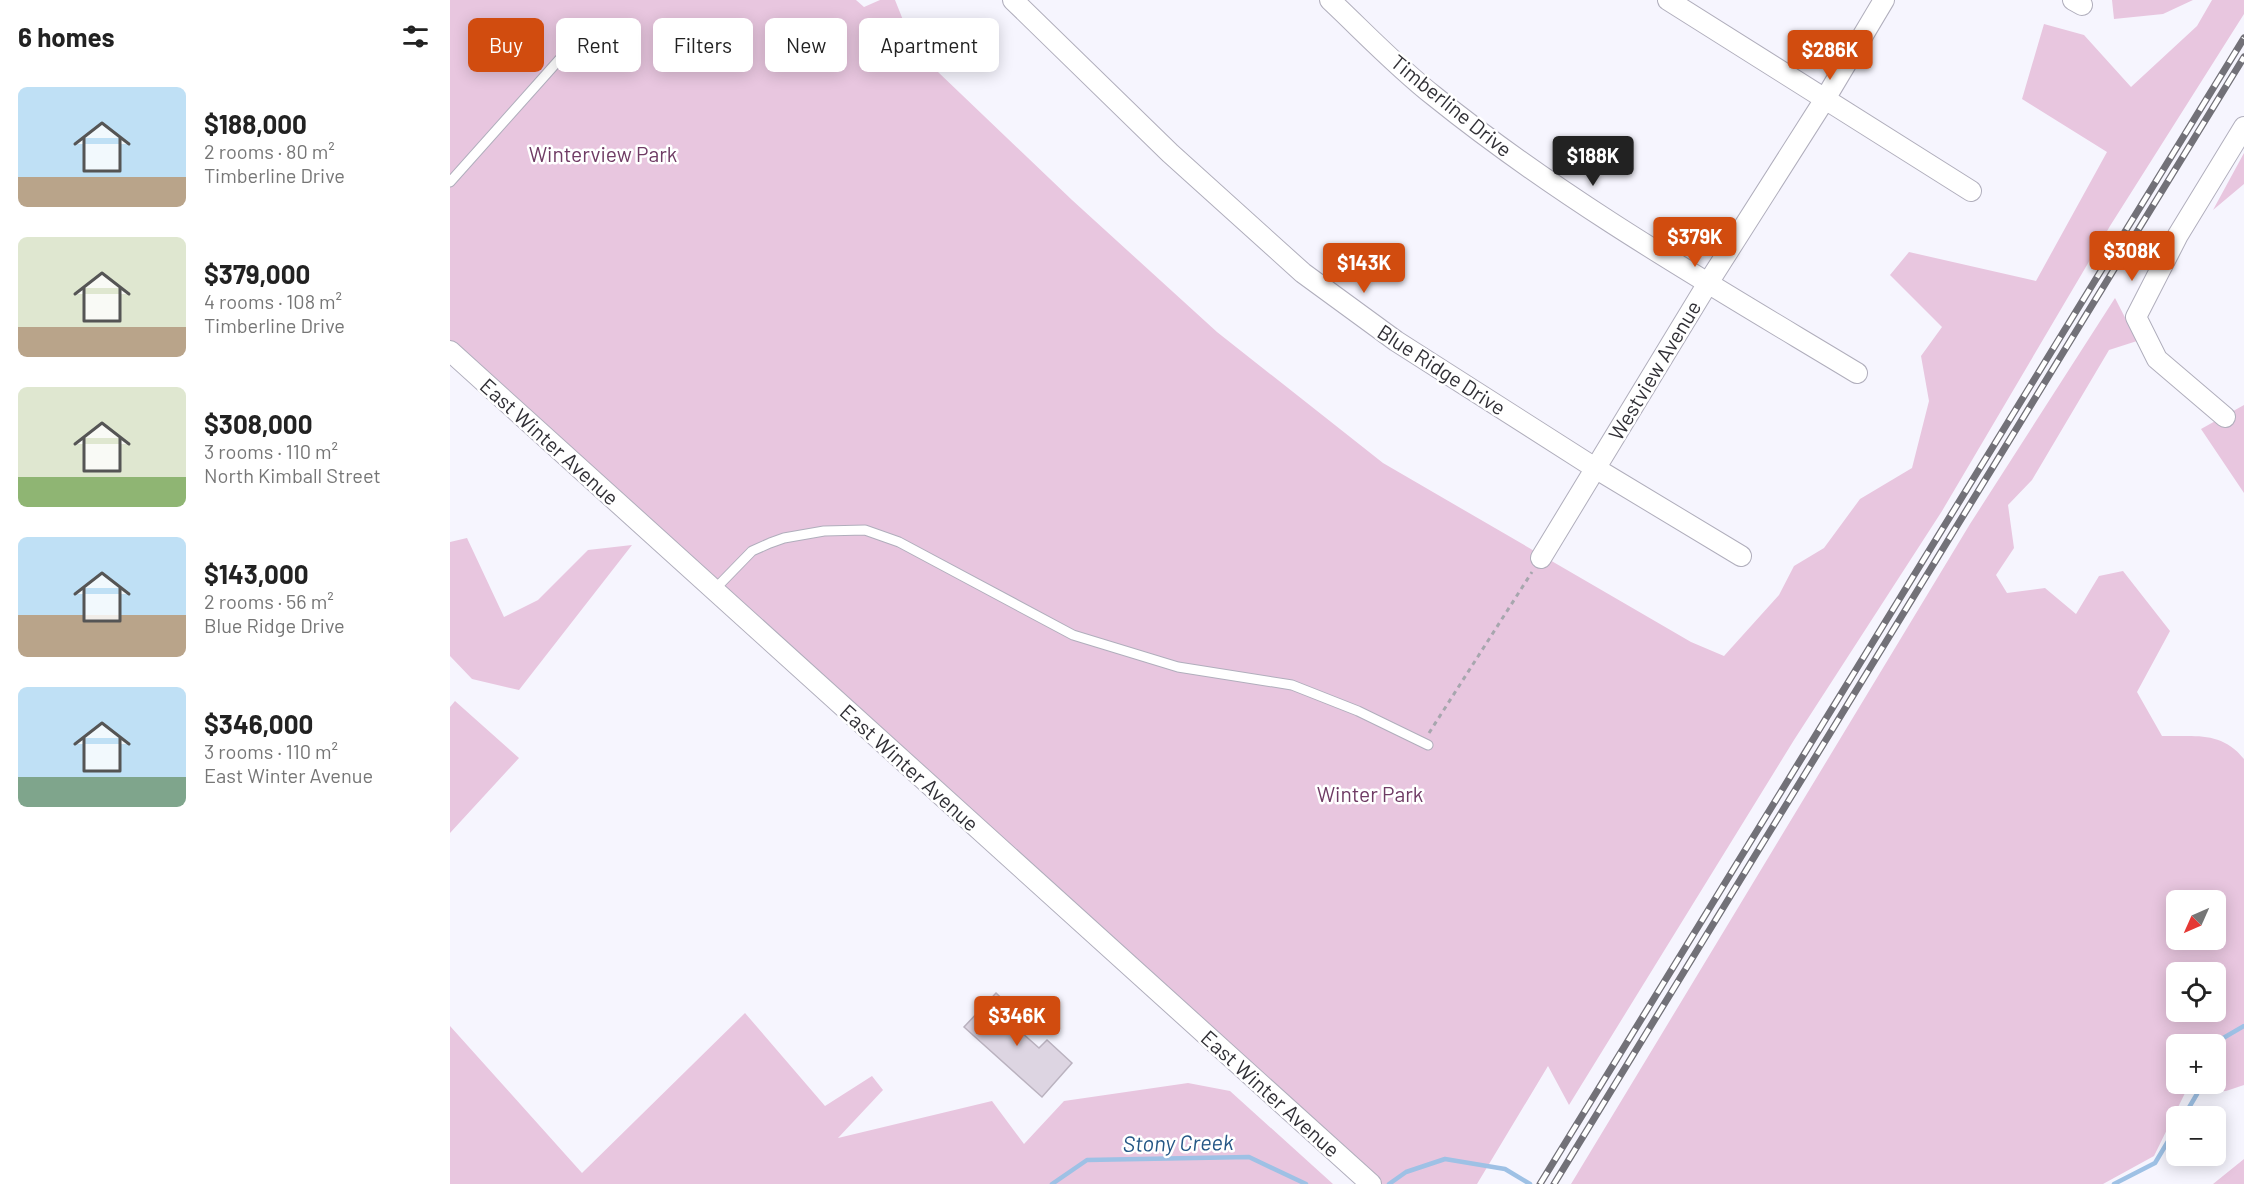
<!DOCTYPE html>
<html lang="en">
<head>
<meta charset="utf-8">
<style>
	body { margin:0; font-family:Barlow,sans-serif; background:#f6f6f6; color:#222; height:100vh; display:flex; flex-direction:column; font-size:22px; white-space:nowrap }
	* { box-sizing:border-box; margin:0 }
	p { font-size:20px; color:#767676 }
	.icon { flex:none; width:33px; height:33px; fill:none; stroke:currentColor; stroke-width:2; stroke-linecap:round; stroke-linejoin:round }
	.map { position:relative; flex:1; overflow:hidden }
	.side { display:flex; flex-direction:column; background:#fff; width:450px }
	.side>* { flex:none }
	.banner { position:absolute; left:18px; top:18px; width:570px; height:54px; display:flex; gap:12px }
	.needle { width:39px; rotate:225deg }
	.buttons { position:absolute; left:1716px; top:890px; display:grid; gap:12px }
	.buttons a { display:grid; place-items:center; width:60px; height:60px; border-radius:9px; background:#fff; box-shadow:0 3px 15px #0003; font-size:30px }
	.price { position:absolute; translate:-50% -51px; padding:0 14px; border-radius:6px; background:#d14c0f; color:#fff; font-size:20px; line-height:39px; filter:drop-shadow(0 2px 3px #0008) }
	.price::after { content:''; position:absolute; left:50%; top:36px; width:18px; height:14px; margin-left:-9px; background:inherit; clip-path:polygon(0 0,100% 0,50% 100%) }
	.price.on { background:#222; color:#fff }
	ul { padding:0; list-style:none }
	li { display:flex; align-items:center; gap:18px; height:150px; padding:0 18px }
	li span { display:grid; place-items:center; flex:none; width:168px; height:120px; border-radius:9px; color:#555 }
	li>.icon { margin-inline-start:auto }
	span .icon { width:72px; height:72px; fill:#fffc; stroke-width:1 }
	li b { font-size:26px }
	h2 { display:flex; justify-content:space-between; align-items:center; height:72px; padding:0 18px; font-size:26px }
	.chip { padding:0 21px; border-radius:9px; background:#fff; box-shadow:0 3px 15px #0003; font-size:21px; line-height:54px }
	.chip.on { background:#d14c0f; color:#fff }
	main { display:flex; flex:1; min-height:0 }
	.map>svg:first-child { display:block }
	.green { fill:#e8c6df; fill-rule:evenodd }
	.lines { fill:none; stroke-linecap:round; stroke-linejoin:round }
	.stream { stroke:#9ec1e5; stroke-width:4.5 }
	.building { fill:#ddd5e2; stroke:#bab2bf; stroke-width:1.5 }
	.service-casing { stroke:#b0aebc; stroke-width:11 }
	.minor-casing { stroke:#b0aebc; stroke-width:22 }
	.path { stroke:#a7a6ae; stroke-width:3; stroke-dasharray:4.5 4.5; stroke-linecap:butt }
	.service { stroke:#fff; stroke-width:9 }
	.minor { stroke:#fff; stroke-width:20 }
	.rail-casing { stroke:#727178; stroke-width:7 }
	.rail { stroke:#fff; stroke-width:4.5; stroke-dasharray:14; stroke-linecap:butt }
	.labels { text-anchor:middle; dominant-baseline:central; stroke-width:5; stroke-linejoin:round; paint-order:stroke }
	.street-label { font-size:21px; fill:#313036; stroke:#fff }
	.park-label { font-size:21px; fill:#6f3b64; stroke:#fff }
	.water-label { font-size:22px; font-style:italic; fill:#255786; stroke:#fff }
</style>
</head>
<body>
<main>
<section class="side">
<h2>6 homes<svg class="icon" aria-label="filters" viewBox="0 0 24 24"><path d="M4 7h16M4 17h16"/><circle cx="9" cy="7" r="2"/><circle cx="15" cy="17" r="2"/></svg></h2>
<ul>
<li><span style="background:linear-gradient(#bfe0f5 75%,#b9a48a 0)"><svg class="icon" aria-label="home" viewBox="0 0 24 24"><path d="M3 11l9-7 9 7M6 9v11h12V9"/></svg></span><div><b>$188,000</b><p>2 rooms · 80 m²</p><p>Timberline Drive</p></div></li>
<li><span style="background:linear-gradient(#dfe7d0 75%,#b9a48a 0)"><svg class="icon" aria-label="home" viewBox="0 0 24 24"><path d="M3 11l9-7 9 7M6 9v11h12V9"/></svg></span><div><b>$379,000</b><p>4 rooms · 108 m²</p><p>Timberline Drive</p></div></li>
<li><span style="background:linear-gradient(#dfe7d0 75%,#8fb573 0)"><svg class="icon" aria-label="home" viewBox="0 0 24 24"><path d="M3 11l9-7 9 7M6 9v11h12V9"/></svg></span><div><b>$308,000</b><p>3 rooms · 110 m²</p><p>North Kimball Street</p></div></li>
<li><span style="background:linear-gradient(#bfe0f5 65%,#b9a48a 0)"><svg class="icon" aria-label="home" viewBox="0 0 24 24"><path d="M3 11l9-7 9 7M6 9v11h12V9"/></svg></span><div><b>$143,000</b><p>2 rooms · 56 m²</p><p>Blue Ridge Drive</p></div></li>
<li><span style="background:linear-gradient(#bfe0f5 75%,#7fa58c 0)"><svg class="icon" aria-label="home" viewBox="0 0 24 24"><path d="M3 11l9-7 9 7M6 9v11h12V9"/></svg></span><div><b>$346,000</b><p>3 rooms · 110 m²</p><p>East Winter Avenue</p></div></li>
</ul>
</section>
<div class="map">
<svg width="1794" height="1184" viewBox="0 0 1794 1184">
	<rect width="100%" height="100%" fill="#f6f5fe"/>
	<path class="green" d="M0 0H406L414 7 430 0H445L465 50 622 200 767 332 933 463 1241 642 1274 656 1329 595 1344 566 1374 548 1410 499 1462 468 1479 401 1471 356 1492 327 1440 275 1459 252 1586 281 1657 152 1572 99 1594 24 1634 35 1681 87 1747 26 1762 0H1794V14L1660 226 1492 511 1344 740 1119 1105 1098 1066 1027 1184H918L0 351Z
		M1662 0H1743L1713 14 1664 19Z
		M1794 153V184L1763 210Z
		M1665 298 1687 341 1659 350 1582 480 1558 505 1564 548 1546 575 1557 593 1595 588 1626 614 1649 576 1673 571 1720 631 1687 692 1712 736C1743 737 1771 730 1794 759V1085L1776 1091 1735 1093 1704 1156 1653 1184H1121L1520 524ZM1726 900H1766V939H1726ZM1726 972H1766V1011H1726ZM1726 1044H1766V1083H1726Z
		M1794 405V493L1751 429Z
		M17 538 54 617 88 600 138 550 182 545 69 690 22 679 0 656V542Z
		M5 701 69 758 0 833V707Z
		M295 1013 375 1106 422 1076 433 1090 388 1138 542 1101 574 1144 614 1101 738 1083 780 1091 883 1184H0V1026L132 1173Z
		M1794 1159V1184H1763Z"/>
	<g class="lines">
		<path class="stream" d="M1763 1044 1794 1026
			M1734 1116 1747 1094 1751 1083
			M602 1184 637 1160 799 1157 856 1184
			M939 1184 956 1172 995 1159 1055 1169 1080 1184
			M1664 1184 1705 1163 1726 1128"/>
	</g>
	<path class="building" d="M546 993 561 1007 553 1016 589 1048 597 1040 622 1063 592 1097 514 1027Z"/>
	<g class="lines">
		<g class="service-casing">
			<path id="service" d="M0 182 116 52
				M264 590 302 551 320 543 334 538 374 531 415 530 449 542 623 635 728 667 842 685 908 711 978 745"/>
		</g>
		<g class="minor-casing">
			<path id="minor" d="M563 0 720 153 853 273 946 341 1145 468 1291 556
				M880 0C914 32 947 67 984 96 1114 201 1263 286 1407 373
				M1218 0 1521 191
				M1623 0 1632 5
				M0 351 921 1184
				M1775 417 1707 359 1686 317 1728 235 1794 127
				M1091 558 1258 283 1375 99 1434 0"/>
		</g>
		<path class="path" d="M979 733 1082 572"/>
		<use href="#service" class="service"/>
		<use href="#minor" class="minor"/>
		<g class="rail-casing">
			<path id="rail" d="M1090 1184 1794 38
				M1104 1184 1794 57"/>
		</g>
		<use href="#rail" class="rail"/>
	</g>
	<g class="labels">
		<g class="street-label">
			<text transform="translate(1002 105) rotate(39)">Timberline Drive</text>
			<text transform="translate(992 369) rotate(33)">Blue Ridge Drive</text>
			<text transform="translate(1204 370) rotate(-59)">Westview Avenue</text>
			<text transform="translate(100 441) rotate(42)">East Winter Avenue</text>
			<text transform="translate(460 767) rotate(42)">East Winter Avenue</text>
			<text transform="translate(821 1093) rotate(42)">East Winter Avenue</text>
		</g>
		<g class="park-label">
			<text x="153" y="153">Winterview Park</text>
			<text x="920" y="793">Winter Park</text>
		</g>
		<g class="water-label">
			<text transform="translate(728 1142) rotate(-1)">Stony Creek</text>
		</g>
	</g>
</svg>
<div class="buttons">
<a><svg class="needle" viewBox="-14 -14 28 28"><path d="M0-13l5 13h-10z" fill="#e53935"/><path d="M0 13l5-13h-10z" fill="#767676"/></svg></a>
<a><svg class="icon" aria-label="locate" viewBox="0 0 24 24"><circle cx="12" cy="12" r="6"/><path d="M12 2v4M12 18v4M2 12h4M18 12h4"/></svg></a>
<a>+</a>
<a>−</a>
</div>
<b class="price" style="left:1380px;top:81px">$286K</b>
<b class="price on" style="left:1143px;top:187px">$188K</b>
<b class="price" style="left:1245px;top:268px">$379K</b>
<b class="price" style="left:1682px;top:282px">$308K</b>
<b class="price" style="left:914px;top:294px">$143K</b>
<b class="price" style="left:567px;top:1047px">$346K</b>
<div class="banner">
<a class="chip on">Buy</a>
<a class="chip">Rent</a>
<a class="chip">Filters</a>
<a class="chip">New</a>
<a class="chip">Apartment</a>
</div>
</div>
</main>
</body>
</html>
